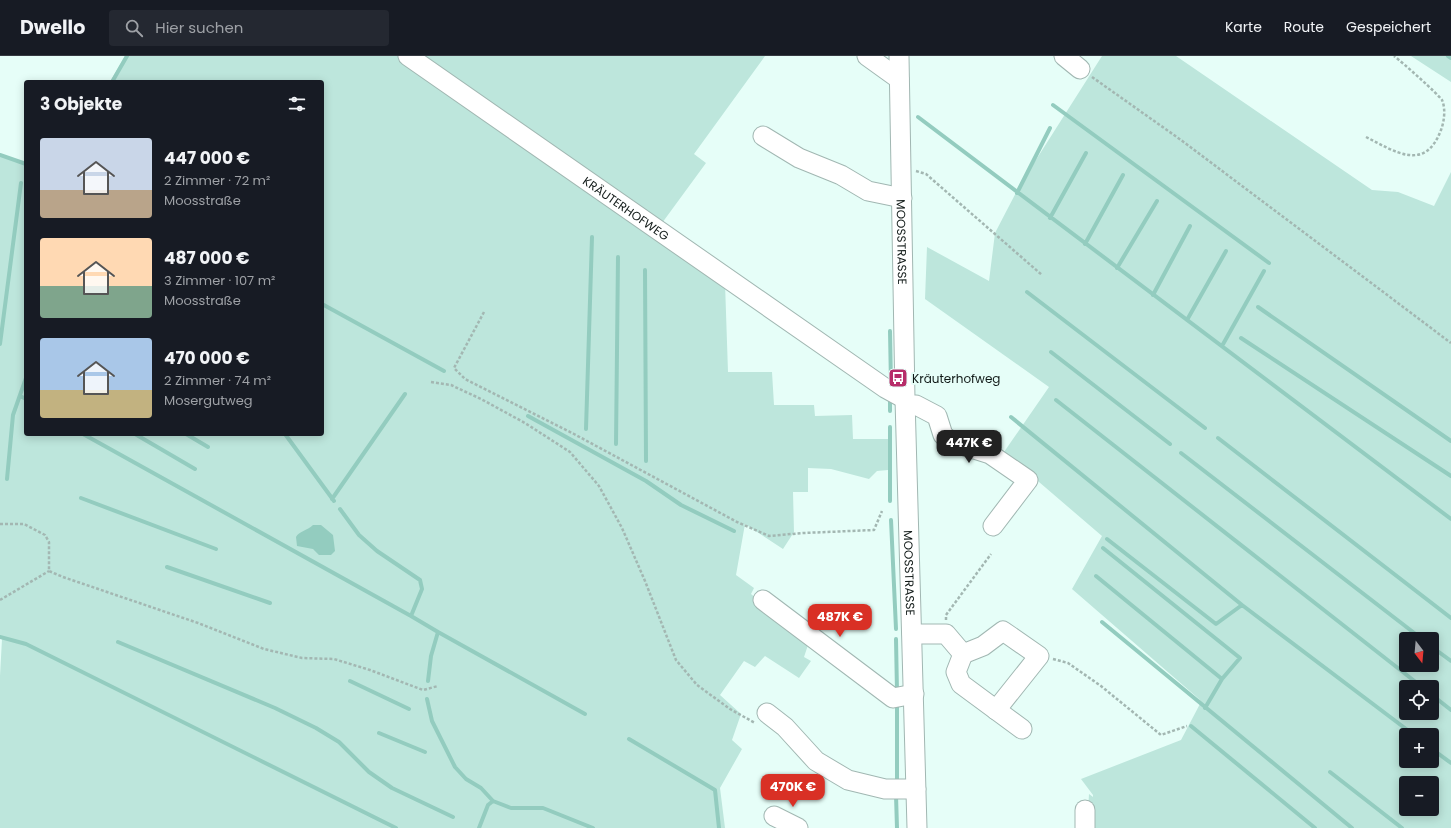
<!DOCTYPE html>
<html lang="de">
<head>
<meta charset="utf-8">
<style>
	body { margin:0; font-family:Poppins,sans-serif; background:#242831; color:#f1f3f6; height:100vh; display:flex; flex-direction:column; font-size:15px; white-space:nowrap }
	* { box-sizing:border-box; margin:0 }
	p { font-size:13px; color:#9ea1a6 }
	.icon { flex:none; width:22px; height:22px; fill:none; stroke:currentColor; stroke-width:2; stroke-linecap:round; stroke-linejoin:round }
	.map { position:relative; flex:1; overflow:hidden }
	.panel { position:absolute; left:24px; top:24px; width:300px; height:356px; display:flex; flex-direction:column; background:#171b24; border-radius:4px; box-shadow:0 2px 10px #0003 }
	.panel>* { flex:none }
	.needle { width:26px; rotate:164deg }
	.controls { position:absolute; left:1399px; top:576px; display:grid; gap:8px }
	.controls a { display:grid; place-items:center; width:40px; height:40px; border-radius:4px; background:#171b24; box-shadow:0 2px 10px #0003; font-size:20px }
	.price { position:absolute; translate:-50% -34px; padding:0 9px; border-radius:8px; background:#d93025; color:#fff; font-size:13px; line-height:26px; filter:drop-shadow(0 1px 2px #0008) }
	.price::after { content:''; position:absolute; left:50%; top:24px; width:12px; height:9px; margin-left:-6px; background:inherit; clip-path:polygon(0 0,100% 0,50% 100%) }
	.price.active { background:#222; color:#fff }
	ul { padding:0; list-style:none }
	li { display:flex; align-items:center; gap:12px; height:100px; padding:0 16px }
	li span { display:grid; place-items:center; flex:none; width:112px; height:80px; border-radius:4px; color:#555 }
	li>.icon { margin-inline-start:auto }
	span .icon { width:48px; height:48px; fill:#fffc; stroke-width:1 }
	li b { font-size:17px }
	h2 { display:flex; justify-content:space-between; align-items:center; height:48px; padding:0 16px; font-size:17px }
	header { display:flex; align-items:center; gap:24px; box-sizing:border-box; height:56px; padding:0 20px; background:#171b24; border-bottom:1px solid #363941 }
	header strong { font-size:19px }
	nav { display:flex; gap:22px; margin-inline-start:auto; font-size:14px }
	.search { width:280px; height:36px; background:#242831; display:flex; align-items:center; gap:10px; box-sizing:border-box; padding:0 14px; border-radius:4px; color:#9ea1a6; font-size:15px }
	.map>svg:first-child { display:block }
	.green { fill:#bde6dc; fill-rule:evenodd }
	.water { fill:#93ccbf }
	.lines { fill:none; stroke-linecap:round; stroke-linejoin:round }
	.stream { stroke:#93ccbf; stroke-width:4 }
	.minor-casing { stroke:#a1b7b2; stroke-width:21 }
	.path { stroke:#a3b7b2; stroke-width:2.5; stroke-dasharray:3 2; stroke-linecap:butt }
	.minor { stroke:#fff; stroke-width:19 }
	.labels { text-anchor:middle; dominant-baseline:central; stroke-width:4; stroke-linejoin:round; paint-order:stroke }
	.street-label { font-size:12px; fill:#101917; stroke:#e6fef8 }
	.poi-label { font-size:12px; fill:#101917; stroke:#e6fef8; text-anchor:start }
</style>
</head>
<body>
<header>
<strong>Dwello</strong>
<div class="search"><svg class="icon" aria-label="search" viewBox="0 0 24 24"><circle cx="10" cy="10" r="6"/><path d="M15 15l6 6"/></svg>Hier suchen</div>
<nav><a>Karte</a><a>Route</a><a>Gespeichert</a></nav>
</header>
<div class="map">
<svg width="1451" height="772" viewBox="0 0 1451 772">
	<rect width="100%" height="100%" fill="#e6fef8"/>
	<path class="green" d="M125 0H765L694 98 706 107 654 178 725 227 728 316H772L774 349H814L815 360 852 359 853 383H889L888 414 877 415 869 423 831 413 808 412V436H793L794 476 783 493 745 468 736 519 754 532 751 538 809 586 804 601 811 605 799 622 765 600 755 611 744 605 720 639 741 658 732 684 742 693 720 732 725 772H0V620L2 583 0 582V99L26 109V378H322V26H110Z
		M1102 0H1176L1372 134 1398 136 1434 150 1451 116V772H1093L1088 755 1089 738 1093 741V739L1081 723 1181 684 1201 646 1199 643 1072 533 1102 480 1004 396 1049 331 925 243 927 191 989 225 995 177 1020 129ZM1406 583H1432V609H1406ZM1406 631H1432V657H1406ZM1406 679H1432V705H1406ZM1406 727H1432V753H1406Z
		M1411 0H1451V26Z"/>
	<path class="water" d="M313 469H321L333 479 335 495 331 499H319L313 493 297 490 296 481C299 475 307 475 313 469Z"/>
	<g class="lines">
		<path class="stream" d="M1448 0 1451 2
			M112 26 127 0
			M1053 49 1269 207
			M918 61 1451 463
			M0 99 26 108
			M1017 137 1050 72
			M1050 162 1086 97
			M1085 188 1123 119
			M1117 212 1157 145
			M645 214 646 405
			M1027 236 1205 372
			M1153 239 1190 170
			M322 248 444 315
			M1258 251 1451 385
			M1187 264 1226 195
			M890 275 891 328
			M1241 282 1451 420
			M0 288 21 127
			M1222 290 1264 215
			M1051 296 1170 388
			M20 340 26 343
			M890 341V355
			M1056 344 1422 631
			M528 360 646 425 681 449 734 475
			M1011 361 1242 549 1414 679
			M890 371V445
			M586 373 592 181
			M83 378 411 560
			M135 378 195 413
			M186 378 208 391
			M285 378 334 445
			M1218 382 1451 562
			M616 388 618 201
			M1181 397 1422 583
			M7 423 13 359 26 322
			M81 442 216 493
			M332 443 405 338
			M340 453 359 479 377 495 420 524 422 533 411 560 438 576 431 600 428 625
			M891 464 896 573
			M1107 483 1216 568 1242 549
			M1103 492 1240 602 1222 623
			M167 511 270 547
			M1096 520 1222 623 1205 652
			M1102 566 1352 772
			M438 576 585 658
			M0 581 26 588 396 772
			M896 583 897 636
			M118 586 275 652 316 672 339 686 369 716 392 732 453 761
			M1432 591 1451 605
			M350 625 409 653
			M1432 639 1451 654
			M427 643 432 665 455 711 466 723 481 732 493 745 511 752H543L593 772
			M1191 670 1315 772
			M379 677 425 696
			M629 683 715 734 719 772
			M1432 693 1451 707
			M1330 716 1402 772
			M897 729V651
			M896 739 897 772
			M479 772 488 749 493 745"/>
		<g class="minor-casing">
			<g id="minor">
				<path id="s1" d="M408 0 885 332 905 343"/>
				<path d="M867 0 899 23"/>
				<path id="s2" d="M899 0 905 343 917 772"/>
				<path d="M1064 0 1080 13"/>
				<path d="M763 80 799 102 841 119 868 135 902 142"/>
				<path d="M906 349H916L937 360 943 379 952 386 990 398 1028 424 993 470"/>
				<path d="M763 544 893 642 914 638"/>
				<path d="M912 578H946L963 598 956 616 961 628 1022 673"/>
				<path d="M963 598 983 590 1003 575 1039 600 996 654"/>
				<path d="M767 657 785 671 816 705 848 724 885 733H916"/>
				<path d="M1085 754V772"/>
				<path d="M774 760 798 772"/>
			</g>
		</g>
		<path class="path" d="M1092 21 1181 84 1451 287
			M1366 81C1394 95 1425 117 1441 74 1444 66 1446 53 1442 44 1438 38 1402 6 1394 0
			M916 115 926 118 1042 219
			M484 256 454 312 465 323 574 378 737 466 769 480 803 477 874 474 882 455
			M431 326 451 329 481 343 525 367 570 396 599 430 622 472 645 525 676 604 697 629 730 653 755 667
			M0 468H24L45 479 49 486V515L63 521 198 567 264 593 302 602 334 603 370 614 423 634 438 630
			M0 544 49 515
			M946 564V559L991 498
			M1053 603 1068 607 1101 630 1161 679 1187 670"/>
		<use href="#minor" class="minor"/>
	</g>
	<defs>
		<g id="bus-square" transform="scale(1)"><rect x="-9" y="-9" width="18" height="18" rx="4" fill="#b72d69" stroke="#e6fef8"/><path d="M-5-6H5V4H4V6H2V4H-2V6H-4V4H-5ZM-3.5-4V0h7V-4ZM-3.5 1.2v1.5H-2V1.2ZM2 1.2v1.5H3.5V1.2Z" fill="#fff"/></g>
	</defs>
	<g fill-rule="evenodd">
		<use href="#bus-square" x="898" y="322"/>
	</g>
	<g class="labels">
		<g class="street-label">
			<text stroke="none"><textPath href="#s1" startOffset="266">KRÄUTERHOFWEG</textPath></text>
			<text stroke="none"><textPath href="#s2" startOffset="186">MOOSSTRASSE</textPath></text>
			<text stroke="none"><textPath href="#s2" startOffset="517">MOOSSTRASSE</textPath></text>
		</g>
		<g class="poi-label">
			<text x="912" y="322">Kräuterhofweg</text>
		</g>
	</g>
</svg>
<div class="controls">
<a><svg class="needle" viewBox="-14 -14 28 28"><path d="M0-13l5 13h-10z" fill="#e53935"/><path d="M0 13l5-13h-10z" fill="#9ea1a6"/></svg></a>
<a><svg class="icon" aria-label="locate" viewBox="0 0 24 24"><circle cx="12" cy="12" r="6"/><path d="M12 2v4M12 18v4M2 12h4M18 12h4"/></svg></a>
<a>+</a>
<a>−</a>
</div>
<b class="price active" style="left:969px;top:408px">447K €</b>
<b class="price" style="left:840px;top:582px">487K €</b>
<b class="price" style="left:793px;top:752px">470K €</b>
<section class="panel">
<h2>3 Objekte<svg class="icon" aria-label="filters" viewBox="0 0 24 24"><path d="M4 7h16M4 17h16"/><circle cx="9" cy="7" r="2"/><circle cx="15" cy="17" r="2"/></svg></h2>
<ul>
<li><span style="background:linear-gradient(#c9d6e8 65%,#b9a48a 0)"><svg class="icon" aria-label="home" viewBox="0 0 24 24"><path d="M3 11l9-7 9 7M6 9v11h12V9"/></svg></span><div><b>447 000 €</b><p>2 Zimmer · 72 m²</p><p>Moosstraße</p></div></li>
<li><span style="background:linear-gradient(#ffd9b3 60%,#7fa58c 0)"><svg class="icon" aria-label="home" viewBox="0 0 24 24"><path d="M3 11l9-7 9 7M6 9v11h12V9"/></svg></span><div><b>487 000 €</b><p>3 Zimmer · 107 m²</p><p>Moosstraße</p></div></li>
<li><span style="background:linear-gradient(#a9c7e8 65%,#c2b280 0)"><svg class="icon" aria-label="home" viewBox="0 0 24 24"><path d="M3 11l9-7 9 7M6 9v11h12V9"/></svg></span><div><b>470 000 €</b><p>2 Zimmer · 74 m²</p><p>Mosergutweg</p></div></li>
</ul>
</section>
</div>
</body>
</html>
